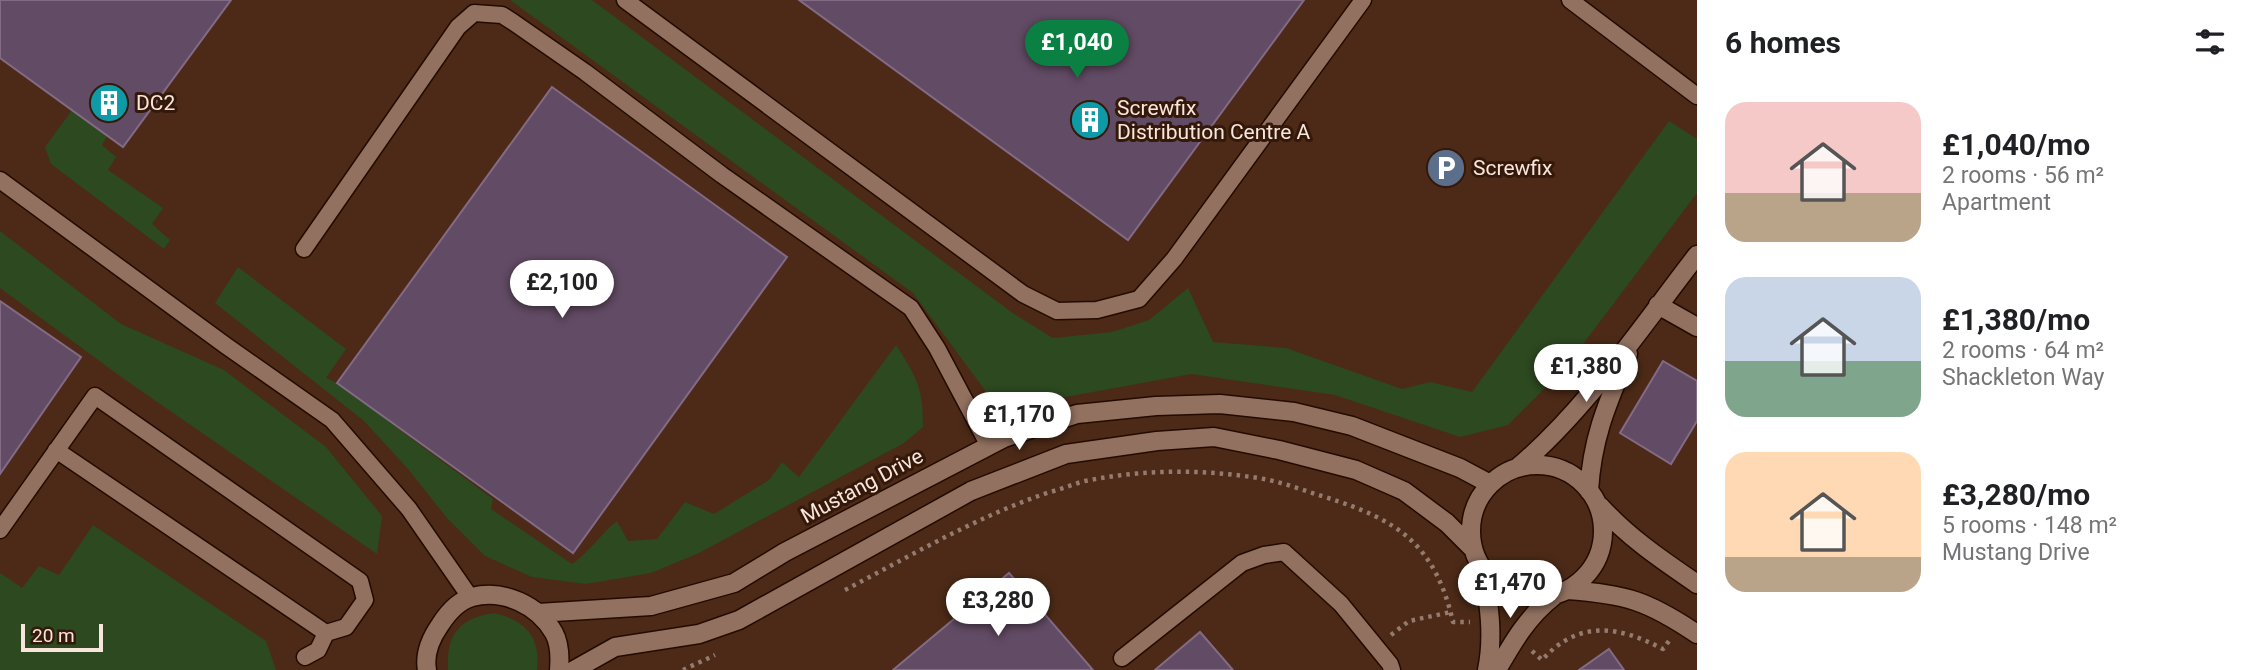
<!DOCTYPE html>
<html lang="en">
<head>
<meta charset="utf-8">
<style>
	body { margin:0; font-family:Roboto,sans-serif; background:#f2f2f2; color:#202124; height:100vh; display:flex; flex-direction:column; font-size:26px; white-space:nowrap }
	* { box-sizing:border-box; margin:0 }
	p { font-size:23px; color:#757577 }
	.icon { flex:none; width:38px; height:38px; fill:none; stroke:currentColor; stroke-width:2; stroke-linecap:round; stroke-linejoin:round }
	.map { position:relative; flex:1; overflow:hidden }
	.details { display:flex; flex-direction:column; background:#fff; width:560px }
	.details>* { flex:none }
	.scale { position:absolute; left:21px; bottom:18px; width:82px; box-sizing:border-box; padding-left:7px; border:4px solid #f8e5db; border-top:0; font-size:19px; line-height:24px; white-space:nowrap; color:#f8e5db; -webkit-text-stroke:5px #34190a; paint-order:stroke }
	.price { position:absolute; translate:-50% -60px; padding:0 16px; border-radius:24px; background:#fff; color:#222; font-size:23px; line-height:46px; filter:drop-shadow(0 2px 4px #0008) }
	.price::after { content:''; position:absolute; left:50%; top:42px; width:21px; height:16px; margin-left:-10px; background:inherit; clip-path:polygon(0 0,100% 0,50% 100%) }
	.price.selected { background:#0b8043; color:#fff }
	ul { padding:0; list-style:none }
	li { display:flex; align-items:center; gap:21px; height:175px; padding:0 28px }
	li span { display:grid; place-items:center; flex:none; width:196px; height:140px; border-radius:21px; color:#555 }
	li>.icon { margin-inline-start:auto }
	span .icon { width:84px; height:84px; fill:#fffc; stroke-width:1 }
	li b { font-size:30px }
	h2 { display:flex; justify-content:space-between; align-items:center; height:84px; padding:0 28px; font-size:30px }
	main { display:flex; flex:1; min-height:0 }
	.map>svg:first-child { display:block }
	.built { fill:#4c2a17 }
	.green { fill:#2c4920 }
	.building { fill:#624b64; stroke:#836b85; stroke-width:2 }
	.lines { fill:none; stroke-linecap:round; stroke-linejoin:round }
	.service-casing { stroke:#240b00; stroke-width:19 }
	.minor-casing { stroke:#240b00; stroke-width:21 }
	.path { stroke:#937b6f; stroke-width:4.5; stroke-dasharray:3.5 5; stroke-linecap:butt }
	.service { stroke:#927160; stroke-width:16 }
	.minor { stroke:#927160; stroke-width:18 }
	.labels { text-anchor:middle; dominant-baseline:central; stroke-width:6; stroke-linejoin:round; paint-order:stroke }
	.poi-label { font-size:21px; fill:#f8e5db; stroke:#34190a; text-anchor:start }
	.street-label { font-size:21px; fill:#f8e5db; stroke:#34190a }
</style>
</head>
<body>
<main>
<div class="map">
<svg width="1697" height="670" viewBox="0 0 1697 670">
	<rect width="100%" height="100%" fill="#3e2314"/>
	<path class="built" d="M0 0H1697V670H0Z"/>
	<path class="green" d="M510 0H592L1014 314 1053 338 1112 332 1149 320 1188 288 1213 342 1286 348 1402 389 1430 382 1472 392 1669 121 1697 139V193L1565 368 1508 425 1460 437 1335 395 1191 374 1022 405 987 393 913 293Z
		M72 110 108 135 102 145 116 157 108 170 163 208 152 224 170 240 164 249 51 164 45 147Z
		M0 231 121 324 224 370 326 447 382 516 377 554 124 379 0 288Z
		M238 267 346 349 326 378 337 383 493 499 491 509 572 564C590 552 600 534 617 521L628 541 657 539 685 502 714 514 769 480 782 462 799 477 896 345C917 378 923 387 923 427L904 443 699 553 651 573 586 584 532 577 485 556 447 518 408 469 364 421 215 303Z
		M93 525 266 641 276 670H0V573L22 588 39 566 59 575Z
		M494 613C525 620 541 637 537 670H448C446 635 459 618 494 613Z"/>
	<path class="building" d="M0 0H231L123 147 0 58Z
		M799 0H1304L1128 240Z
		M552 87 787 257 573 553 337 383Z
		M0 301 81 357 0 474Z
		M1663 361 1697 381V421L1671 464 1620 433Z
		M1009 573 1093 670H893Z
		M1200 632 1233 670H1155Z
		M1609 649 1624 670H1579Z"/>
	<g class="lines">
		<g class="service-casing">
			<path id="service" d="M625 0 1023 294 1057 311 1097 310 1139 299 1174 259 1363 0
				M1570 0 1697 96
				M0 180 225 345 332 420 409 509 470 597
				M304 249 458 27 474 13 502 15 513 22 585 72 722 175 911 308 937 348 989 446
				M0 530 95 396 360 581 365 600 346 627 326 633 56 450
				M305 657 318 650 326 633
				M1122 658 1242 563 1264 555 1284 552 1341 604 1390 664 1392 670"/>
		</g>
		<g class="minor-casing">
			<path id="minor" d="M1658 305 1697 327
				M1471 531a66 66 0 1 1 132 0a66 66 0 1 1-132 0Z
				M1517 468C1586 410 1642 326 1697 255
				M1589 491C1592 437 1608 402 1628 354
				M1600 506C1629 538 1662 560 1697 584
				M1483 570C1489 603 1494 636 1487 670
				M1567 590C1626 594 1648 601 1697 634
				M538 613 651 606 734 583 785 552 1004 438 1077 414 1156 406 1220 404 1294 412 1352 426 1460 468 1490 484
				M427 670C424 654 431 638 440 625 447 614 458 601 472 597 504 589 538 605 554 633 560 644 560 658 559 670
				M574 670 615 647 699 634 739 620 971 491 1066 454 1157 441 1214 437 1279 450 1356 470 1404 491 1447 523 1473 549
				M1497 670C1513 642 1528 616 1554 596"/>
		</g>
		<path class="path" d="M845 590C912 555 978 516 1050 492 1062 489 1073 484 1085 481 1144 469 1205 469 1264 479 1285 483 1305 491 1325 497 1398 520 1435 544 1453 622H1470
			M1391 635 1409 621 1451 612
			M1532 651 1542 660C1579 619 1619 626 1663 649L1669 641
			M683 670 715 655"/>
		<use href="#service" class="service"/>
		<use href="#minor" class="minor"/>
	</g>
	<defs>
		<g id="building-disc" transform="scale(2.0125)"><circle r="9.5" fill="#0f9aa8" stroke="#34190a"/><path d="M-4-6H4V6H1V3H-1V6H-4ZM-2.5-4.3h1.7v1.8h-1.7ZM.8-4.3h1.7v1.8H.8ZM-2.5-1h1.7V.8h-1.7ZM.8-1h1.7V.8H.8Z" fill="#fff"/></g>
		<g id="parking-disc" transform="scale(2.0125)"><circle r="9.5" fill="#5c6f8a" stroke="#34190a"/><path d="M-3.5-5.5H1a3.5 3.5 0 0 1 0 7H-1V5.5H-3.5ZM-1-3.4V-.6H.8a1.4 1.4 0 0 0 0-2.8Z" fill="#fff"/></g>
	</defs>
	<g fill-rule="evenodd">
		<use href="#building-disc" x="109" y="103"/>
		<use href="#building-disc" x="1090" y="120"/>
		<use href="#parking-disc" x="1446" y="168"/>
	</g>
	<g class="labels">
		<g class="poi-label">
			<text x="136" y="103">DC2</text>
			<text x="1117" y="108">Screwfix<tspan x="1117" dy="24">Distribution Centre A</tspan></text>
			<text x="1473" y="168">Screwfix</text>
		</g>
		<g class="street-label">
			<text transform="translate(862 486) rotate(-28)">Mustang Drive</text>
		</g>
	</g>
</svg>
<div class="scale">20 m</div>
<b class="price selected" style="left:1077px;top:80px">£1,040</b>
<b class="price" style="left:562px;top:320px">£2,100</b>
<b class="price" style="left:1586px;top:404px">£1,380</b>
<b class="price" style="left:1019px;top:452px">£1,170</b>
<b class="price" style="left:1510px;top:620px">£1,470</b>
<b class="price" style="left:998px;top:638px">£3,280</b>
</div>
<section class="details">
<h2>6 homes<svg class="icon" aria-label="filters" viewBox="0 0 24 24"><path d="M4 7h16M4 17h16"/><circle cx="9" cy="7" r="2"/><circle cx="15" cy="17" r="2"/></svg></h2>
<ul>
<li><span style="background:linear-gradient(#f6c9c9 65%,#b9a48a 0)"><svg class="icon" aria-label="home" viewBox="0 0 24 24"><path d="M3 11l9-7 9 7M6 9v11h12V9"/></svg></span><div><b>£1,040/mo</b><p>2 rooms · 56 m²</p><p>Apartment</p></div></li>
<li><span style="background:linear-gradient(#c9d6e8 60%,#7fa58c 0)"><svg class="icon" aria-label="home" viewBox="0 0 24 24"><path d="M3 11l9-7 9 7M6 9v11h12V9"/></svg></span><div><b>£1,380/mo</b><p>2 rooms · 64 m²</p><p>Shackleton Way</p></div></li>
<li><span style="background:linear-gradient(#ffd9b3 75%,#b9a48a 0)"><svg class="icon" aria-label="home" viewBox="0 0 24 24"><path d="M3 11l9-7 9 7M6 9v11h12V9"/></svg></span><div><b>£3,280/mo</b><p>5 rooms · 148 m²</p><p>Mustang Drive</p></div></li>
</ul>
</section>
</main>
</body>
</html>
